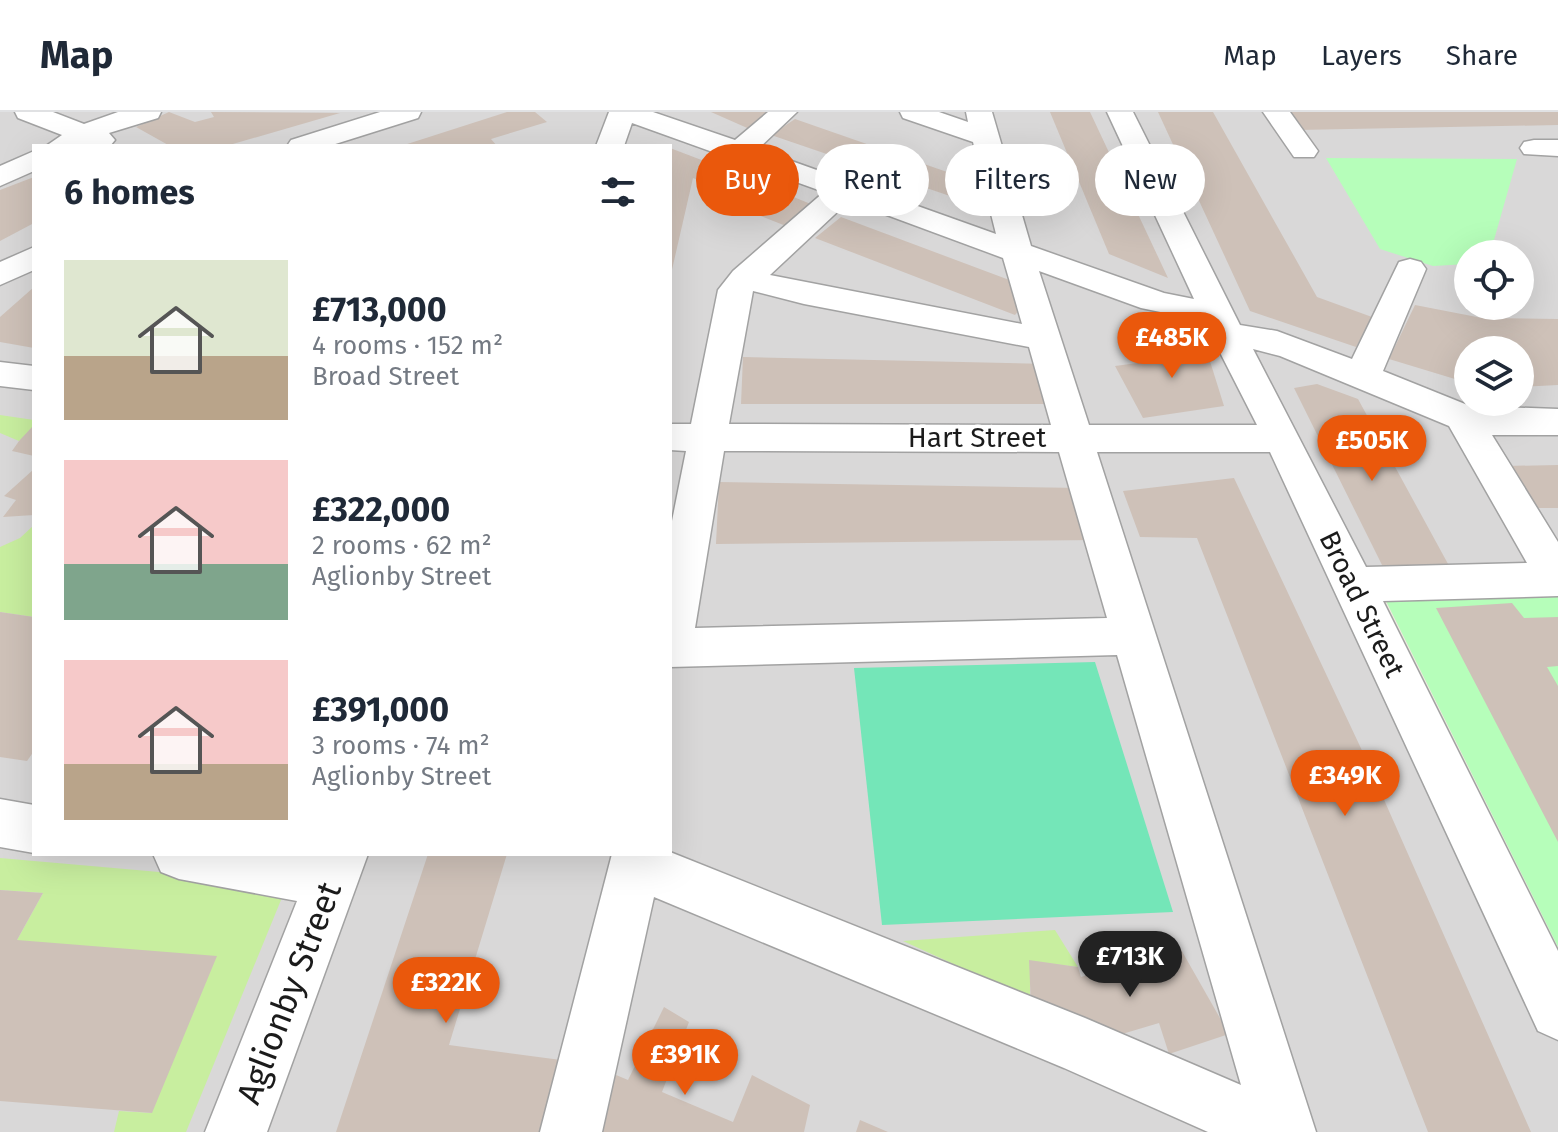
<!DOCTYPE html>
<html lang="en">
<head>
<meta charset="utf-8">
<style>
	body { margin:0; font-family:"Fira Sans",sans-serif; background:#f2f2f3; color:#1f2937; height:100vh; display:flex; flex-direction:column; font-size:30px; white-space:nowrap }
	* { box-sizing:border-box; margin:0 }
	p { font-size:26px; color:#747a83 }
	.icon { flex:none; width:44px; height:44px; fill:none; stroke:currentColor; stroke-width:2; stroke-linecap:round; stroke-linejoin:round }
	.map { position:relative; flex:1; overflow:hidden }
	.sheet { position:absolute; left:32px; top:32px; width:640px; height:712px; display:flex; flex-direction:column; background:#fff; border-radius:0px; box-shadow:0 8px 32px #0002 }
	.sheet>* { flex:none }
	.top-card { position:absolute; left:696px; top:32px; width:742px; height:72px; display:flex; gap:16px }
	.fabs { position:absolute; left:1454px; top:128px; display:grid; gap:16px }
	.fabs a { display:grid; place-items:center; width:80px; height:80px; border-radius:50%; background:#fff; box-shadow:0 8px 32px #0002; font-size:40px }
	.price { position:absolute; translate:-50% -68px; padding:0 18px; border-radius:28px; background:#ea580c; color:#fff; font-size:26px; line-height:52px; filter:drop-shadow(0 2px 4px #0008) }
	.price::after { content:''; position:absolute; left:50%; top:48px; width:24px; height:18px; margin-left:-12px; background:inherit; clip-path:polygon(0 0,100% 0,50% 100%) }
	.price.current { background:#222; color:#fff }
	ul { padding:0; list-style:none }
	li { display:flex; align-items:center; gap:24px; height:200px; padding:0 32px }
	li span { display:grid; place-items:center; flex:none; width:224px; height:160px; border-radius:0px; color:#555 }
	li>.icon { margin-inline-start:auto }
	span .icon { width:96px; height:96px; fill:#fffc; stroke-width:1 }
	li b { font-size:34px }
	h2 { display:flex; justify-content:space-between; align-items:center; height:96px; padding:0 32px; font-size:34px }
	.tag { padding:0 28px; border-radius:36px; background:#fff; box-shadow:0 8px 32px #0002; font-size:28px; line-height:72px }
	.tag.current { background:#ea580c; color:#fff }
	header { display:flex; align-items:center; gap:48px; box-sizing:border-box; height:112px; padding:0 40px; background:#fff; border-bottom:2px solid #e0e1e3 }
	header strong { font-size:38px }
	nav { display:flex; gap:44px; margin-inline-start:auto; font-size:28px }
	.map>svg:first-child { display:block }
	.residential { fill:#d9d8d8; fill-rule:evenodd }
	.grass { fill:#c8ee9f }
	.park { fill:#b6feba }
	.pitch { fill:#74e6b8 }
	.building { fill:#cec1b8 }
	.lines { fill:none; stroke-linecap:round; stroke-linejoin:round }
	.minor-casing { stroke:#a2a2a2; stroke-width:3 }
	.minor { fill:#fff; fill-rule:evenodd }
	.labels { text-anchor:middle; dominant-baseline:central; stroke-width:7; stroke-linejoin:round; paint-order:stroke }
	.street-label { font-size:28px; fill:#1b1b1b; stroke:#fff }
	.near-street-label { font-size:34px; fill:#1b1b1b; stroke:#fff }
</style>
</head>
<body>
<header>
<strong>Map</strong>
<nav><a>Map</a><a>Layers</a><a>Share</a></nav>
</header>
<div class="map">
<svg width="1558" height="1020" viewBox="0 0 1558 1020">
	<rect width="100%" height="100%" fill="#eee9df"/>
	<path class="residential" d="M0 0H1558V463H1364L1558 898V1020H0ZM34 34H670V742H34ZM1468 142H1520V194H1468ZM1468 238H1520V290H1468Z"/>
	<path class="grass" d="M0 303 34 308V316L19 329 0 321Z
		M34 413V505L0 500V435L20 426Z
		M0 746 274 770 281 788 186 1020H114L119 999 152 1001 17 828 43 781 0 778Z
		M1055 818 1078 855 1030 849V887L903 829Z"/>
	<path class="park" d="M1326 46 1517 47 1490 142H1468V152L1433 154 1380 137Z
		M1558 483V835L1384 485Z"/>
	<path class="pitch" d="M1095 550 1173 800 882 813 854 556Z"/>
	<path class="building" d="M169 0 195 10 214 5 211 0 340 1 226 34H170L136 15Z
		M507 0H535L547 10 491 27 497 34H401Z
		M711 0H778L754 19Z
		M1050 0H1090L1168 166 1109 142Z
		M1158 0H1213L1317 185 1372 205 1356 235 1250 199Z
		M1286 0H1558V13L1298 18Z
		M795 7 993 76 995 88 988 97 771 23Z
		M670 36 733 60 715 75 693 66 671 162Z
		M34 65V111L0 129V78Z
		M755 69 818 95 791 116 726 90Z
		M841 105 1020 172 1027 189 1015 203 815 126Z
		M34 175V236L0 230V205Z
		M1415 193 1482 206 1558 207V273L1520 275V238H1468V271L1389 247Z
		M1204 230 1224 294 1143 306 1115 254 1145 250 1138 236Z
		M743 245 1049 252 1062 292H741Z
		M1317 272 1358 287 1453 461H1386L1294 276Z
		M32 315 34 344 12 339 19 329Z
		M1558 353V396H1531L1505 354Z
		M34 357V403L3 405 16 388 4 384Z
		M1234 366 1366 647 1531 1020H1428L1197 426 1140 425 1123 379Z
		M719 370 1082 376 1098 428 716 432Z
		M1512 491 1524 506 1558 505V554L1547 555 1558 574V730L1436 496Z
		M0 500 34 505V639L27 649 0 645Z
		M428 742H507L449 933 576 950 555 1020H336Z
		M0 778 43 781 17 828 217 844 152 1001 0 989Z
		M1179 834 1229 922 1169 942 1159 911 1102 928 1031 895 1029 848 1078 855 1081 865Z
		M664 895 689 910 662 980 733 1010 752 963 810 993 804 1020H583L609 960 628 968Z
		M860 1008 888 1020H856Z"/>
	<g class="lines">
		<g class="minor-casing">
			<path id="minor" d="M15 0H53L84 12 118 0H161L158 6 109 21 115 28 110 34H46L62 23 18 6Z
				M380 0H421L418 6 329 34H287L291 28Z
				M609 0H653L735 28 768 0H797L758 37 996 122 973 30 903 6 900 0H939L968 10 966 0H992L1031 134 1164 181 1194 187 1107 0H1133L1240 213 1277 219 1352 247 1399 150 1410 147 1421 150 1426 157 1383 259 1470 294 1558 297V323H1492L1558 430V484L1383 489 1558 839V928L1538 919 1270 340H1097L1316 1020H1208L1064 956 654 785 602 1020H540L612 742 670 740 1085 906 1241 973 1117 543 670 555V419L686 339 670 338V312H691L718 178 733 159 824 80 632 11 624 34H596ZM849 89 1003 146 1022 212 770 163ZM1039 159 1141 196 1204 209 1257 313H1089ZM753 179 804 192 1029 235 1051 313 729 312ZM1253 237 1280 244 1449 314 1527 451 1366 455ZM724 339 1059 340 1107 506 695 516Z
				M1263 0H1290L1318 39 1314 45H1294Z
				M1534 28H1558V44L1524 42 1520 36 1524 30Z
				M34 39V59L0 74V54Z
				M34 135V158L0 173V150Z
				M0 250 34 254V278L0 274Z
				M0 687 34 693V741L0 735Z
				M153 742H368L267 1020H205L297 789 179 767 161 760Z"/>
		</g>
		<use href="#minor" class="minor"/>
	</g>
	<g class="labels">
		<g class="street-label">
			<text x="977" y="325">Hart Street</text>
			<text transform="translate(1362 492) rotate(64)">Broad Street</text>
		</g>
		<g class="near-street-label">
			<text transform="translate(289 881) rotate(-69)">Aglionby Street</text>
		</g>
	</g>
</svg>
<div class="fabs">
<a><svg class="icon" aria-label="locate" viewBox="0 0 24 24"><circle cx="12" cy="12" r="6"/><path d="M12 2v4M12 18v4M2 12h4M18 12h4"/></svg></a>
<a><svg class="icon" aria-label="layers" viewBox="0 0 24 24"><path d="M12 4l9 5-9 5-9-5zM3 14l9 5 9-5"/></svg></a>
</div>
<b class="price" style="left:1172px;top:268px">£485K</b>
<b class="price" style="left:1372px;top:371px">£505K</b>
<b class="price" style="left:1345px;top:706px">£349K</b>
<b class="price current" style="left:1130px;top:887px">£713K</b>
<b class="price" style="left:446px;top:913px">£322K</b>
<b class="price" style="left:685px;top:985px">£391K</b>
<div class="top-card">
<a class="tag current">Buy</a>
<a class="tag">Rent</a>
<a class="tag">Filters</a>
<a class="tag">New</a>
</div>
<section class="sheet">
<h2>6 homes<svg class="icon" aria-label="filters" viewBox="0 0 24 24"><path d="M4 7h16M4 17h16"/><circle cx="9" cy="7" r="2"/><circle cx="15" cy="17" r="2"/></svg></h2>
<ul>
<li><span style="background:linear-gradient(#dfe7d0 60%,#b9a48a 0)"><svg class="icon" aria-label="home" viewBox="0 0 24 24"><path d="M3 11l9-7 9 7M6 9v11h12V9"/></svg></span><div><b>£713,000</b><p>4 rooms · 152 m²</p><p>Broad Street</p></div></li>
<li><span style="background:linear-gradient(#f6c9c9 65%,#7fa58c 0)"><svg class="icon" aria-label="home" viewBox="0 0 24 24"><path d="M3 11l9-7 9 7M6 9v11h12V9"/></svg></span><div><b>£322,000</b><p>2 rooms · 62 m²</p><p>Aglionby Street</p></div></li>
<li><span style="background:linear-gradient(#f6c9c9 65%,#b9a48a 0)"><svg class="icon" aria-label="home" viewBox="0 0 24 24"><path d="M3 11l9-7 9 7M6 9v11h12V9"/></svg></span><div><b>£391,000</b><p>3 rooms · 74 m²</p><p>Aglionby Street</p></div></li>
</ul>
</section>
</div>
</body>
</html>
